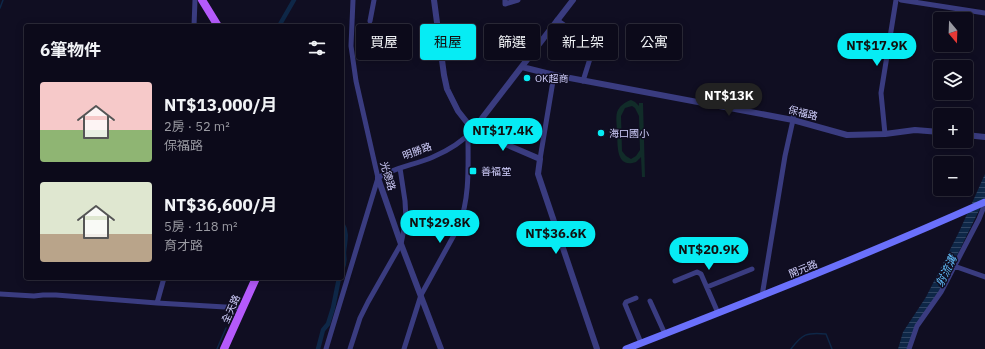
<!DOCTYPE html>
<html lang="zh-TW">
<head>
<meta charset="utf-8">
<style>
	body { margin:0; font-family:"IBM Plex Sans","Noto Sans TC",sans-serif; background:#1a1827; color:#f1f3f6; height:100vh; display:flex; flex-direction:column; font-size:15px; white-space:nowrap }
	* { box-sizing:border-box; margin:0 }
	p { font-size:13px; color:#9a9aa2 }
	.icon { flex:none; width:22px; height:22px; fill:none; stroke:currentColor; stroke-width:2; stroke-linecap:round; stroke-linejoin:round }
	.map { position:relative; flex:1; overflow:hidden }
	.sheet { position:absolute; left:24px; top:24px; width:320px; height:256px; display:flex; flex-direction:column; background:#0c0a1a; border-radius:4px; box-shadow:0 2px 10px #0003,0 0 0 1px #2c2b39 }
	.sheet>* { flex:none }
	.top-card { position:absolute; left:356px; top:24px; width:380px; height:36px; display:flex; gap:8px }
	.needle { width:26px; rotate:161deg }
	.fabs { position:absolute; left:933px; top:12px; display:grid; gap:8px }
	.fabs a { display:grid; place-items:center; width:40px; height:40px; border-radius:4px; background:#0c0a1a; box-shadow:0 2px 10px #0003,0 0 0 1px #2c2b39; font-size:20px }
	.price { position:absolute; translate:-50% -34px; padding:0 9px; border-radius:14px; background:#06ecf4; color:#111; font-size:13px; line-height:26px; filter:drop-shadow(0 1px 2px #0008) }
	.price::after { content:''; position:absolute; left:50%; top:24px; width:12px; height:9px; margin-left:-6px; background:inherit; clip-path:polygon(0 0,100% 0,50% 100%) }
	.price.active { background:#222; color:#fff }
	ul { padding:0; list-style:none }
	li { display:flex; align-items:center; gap:12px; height:100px; padding:0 16px }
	li span { display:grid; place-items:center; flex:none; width:112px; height:80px; border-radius:4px; color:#555 }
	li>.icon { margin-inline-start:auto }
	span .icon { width:48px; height:48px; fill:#fffc; stroke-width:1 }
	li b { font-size:17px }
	h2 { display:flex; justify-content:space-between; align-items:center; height:48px; padding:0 16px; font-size:17px }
	.pill { padding:0 14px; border-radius:4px; background:#0c0a1a; box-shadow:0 2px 10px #0003,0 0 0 1px #2c2b39; font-size:14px; line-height:36px }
	.pill.active { background:#06ecf4; color:#111 }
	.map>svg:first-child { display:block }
	.green { fill:#112c29; fill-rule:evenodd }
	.water { fill:url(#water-rules) }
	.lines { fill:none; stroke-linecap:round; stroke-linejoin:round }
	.stream { stroke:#0e2747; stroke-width:1.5 }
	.canal { stroke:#0e2747; stroke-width:4.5 }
	.minor { stroke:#3a3c80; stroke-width:5 }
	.tertiary { stroke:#3a3c80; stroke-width:6 }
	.secondary { stroke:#6a70fb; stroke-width:7 }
	.primary { stroke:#b45afb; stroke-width:8 }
	.poi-dot { fill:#06ecf4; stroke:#100e22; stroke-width:1.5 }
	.labels { text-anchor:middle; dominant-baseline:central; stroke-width:3; stroke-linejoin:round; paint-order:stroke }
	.poi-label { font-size:10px; fill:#d2d0fe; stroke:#100e22; text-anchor:start }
	.street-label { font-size:10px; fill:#d2d0fe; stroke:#100e22 }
	.water-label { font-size:11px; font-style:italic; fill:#61befb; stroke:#100e22 }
</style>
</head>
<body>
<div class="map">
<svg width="985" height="349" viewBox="0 0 985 349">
	<defs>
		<pattern id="water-rules" width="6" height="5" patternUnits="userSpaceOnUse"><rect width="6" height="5" fill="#0e2747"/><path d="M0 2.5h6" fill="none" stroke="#304563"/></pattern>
	</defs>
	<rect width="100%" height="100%" fill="#100e22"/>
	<path class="green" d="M631 100 635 102 639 106V103H643L645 177H642L641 157 636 162C615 169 618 144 617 131 617 125 615 115 618 110 621 105 625 102 631 100ZM632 106 635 108 639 116 640 150 636 156 631 159 626 156 622 151 621 116 625 108Z"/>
	<path class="water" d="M985 174V198L946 278 935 298 915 328 908 349H898L903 332 926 297 959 232Z"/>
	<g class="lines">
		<path class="stream" d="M0 8 3 0
			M217 349 226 328
			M791 349C802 334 807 332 826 334L832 349"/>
		<path class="canal" d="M279 26 294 0
			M342 223C348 233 345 241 344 252 344 261 346 260 342 270
			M318 349 323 330 328 324 333 308 339 278"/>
		<path class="minor" d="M353 0 351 46 356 81 378 178
			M505 0V4L518 0
			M901 0 985 13
			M557 20 591 44 593 49 583 81
			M370 21 374 0
			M194 26 195 0
			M885 134 881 93 896 0
			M540 159 554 75
			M954 266 985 277
			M675 281 697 272 701 274 718 313
			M707 287 752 269
			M0 294 34 296 43 295H56L157 303 242 308
			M762 296 785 156 793 120 794 107
			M636 298 626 302 625 304 641 343
			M650 301 665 334
			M157 303 164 278
			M326 349 378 178C394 167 415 165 433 157 447 151 463 141 473 130
			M350 349 360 318 368 302 401 244 406 219 405 201 400 168
			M404 349 421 295 459 226C470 197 468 166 468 136
			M909 349 917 326 941 292 979 219 985 204"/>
		<path class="tertiary" d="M434 0 444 75 447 89 458 111 473 130 540 159 538 174 597 349
			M522 67 554 75 793 120 847 135 885 134 915 130 940 132
			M473 130 573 0
			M966 135 985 137
			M378 178 401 244 441 349"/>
		<path class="secondary" d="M626 349C746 302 867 255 985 202"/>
		<path class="primary" d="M202 0 218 26
			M224 349 256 278"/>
	</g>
	<g class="poi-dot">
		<circle cx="527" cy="78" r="4"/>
		<circle cx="601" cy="133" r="4"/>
		<rect x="469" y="167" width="8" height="8" rx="2"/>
	</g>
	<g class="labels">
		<g class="poi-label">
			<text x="535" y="78">OK超商</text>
			<text x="609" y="133">海口國小</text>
			<text x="481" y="171">善福堂</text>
		</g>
		<g class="street-label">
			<text transform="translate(803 113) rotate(14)">保福路</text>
			<text transform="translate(417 151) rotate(-20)">明勝路</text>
			<text transform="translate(388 176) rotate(73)">光德路</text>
			<text transform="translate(803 269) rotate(-22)">開元路</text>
			<text transform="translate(231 309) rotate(-66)">全天路</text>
		</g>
		<g class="water-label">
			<text transform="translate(946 271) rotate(-64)">射流溝</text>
		</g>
	</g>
</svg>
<div class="fabs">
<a><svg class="needle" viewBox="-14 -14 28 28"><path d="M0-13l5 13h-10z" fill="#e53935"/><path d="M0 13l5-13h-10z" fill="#9a9aa2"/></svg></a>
<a><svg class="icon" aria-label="layers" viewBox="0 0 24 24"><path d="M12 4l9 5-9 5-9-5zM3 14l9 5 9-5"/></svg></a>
<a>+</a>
<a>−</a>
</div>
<b class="price" style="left:877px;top:67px">NT$17.9K</b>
<b class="price active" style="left:729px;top:117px">NT$13K</b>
<b class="price" style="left:503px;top:152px">NT$17.4K</b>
<b class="price" style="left:440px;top:244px">NT$29.8K</b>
<b class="price" style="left:556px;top:255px">NT$36.6K</b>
<b class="price" style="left:709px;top:271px">NT$20.9K</b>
<div class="top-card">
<a class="pill">買屋</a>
<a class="pill active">租屋</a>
<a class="pill">篩選</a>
<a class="pill">新上架</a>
<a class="pill">公寓</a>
</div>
<section class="sheet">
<h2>6筆物件<svg class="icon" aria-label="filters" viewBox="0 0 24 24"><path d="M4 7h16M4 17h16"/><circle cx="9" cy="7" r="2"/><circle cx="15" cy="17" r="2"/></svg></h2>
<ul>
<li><span style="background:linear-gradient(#f6c9c9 60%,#8fb573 0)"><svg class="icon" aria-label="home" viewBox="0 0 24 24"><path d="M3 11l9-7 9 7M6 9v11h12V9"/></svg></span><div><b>NT$13,000/月</b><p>2房 · 52 m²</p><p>保福路</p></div></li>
<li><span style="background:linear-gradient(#dfe7d0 65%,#b9a48a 0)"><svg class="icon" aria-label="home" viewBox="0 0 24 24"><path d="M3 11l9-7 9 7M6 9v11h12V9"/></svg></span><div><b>NT$36,600/月</b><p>5房 · 118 m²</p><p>育才路</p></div></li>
</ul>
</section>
</div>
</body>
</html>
